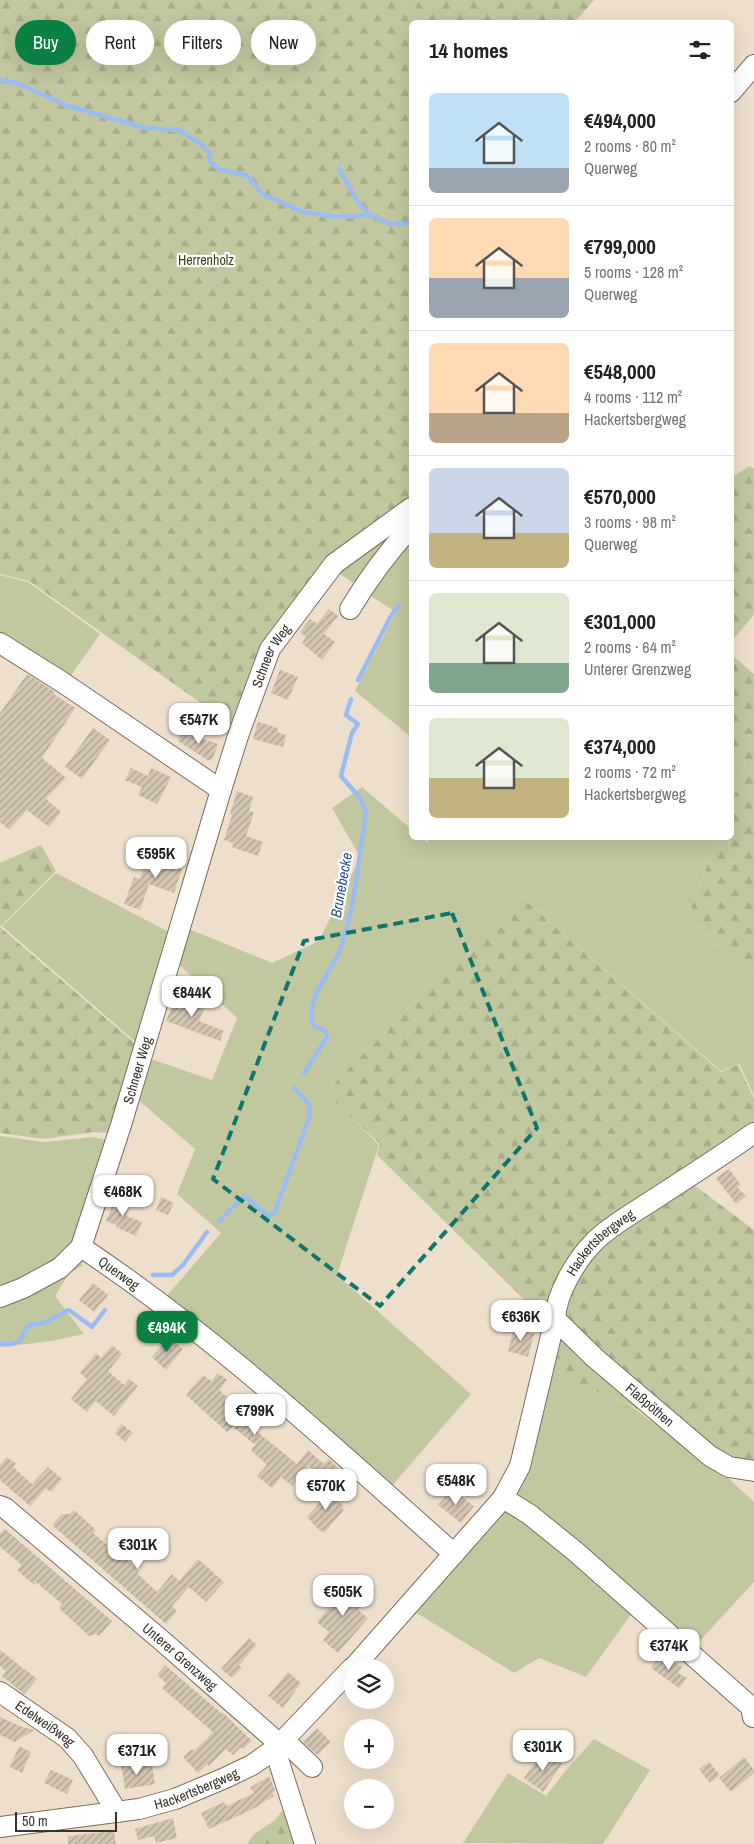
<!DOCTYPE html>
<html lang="en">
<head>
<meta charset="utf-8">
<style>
	body { margin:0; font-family:"Archivo Narrow",sans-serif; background:#f2f2f2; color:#222; height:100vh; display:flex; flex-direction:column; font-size:19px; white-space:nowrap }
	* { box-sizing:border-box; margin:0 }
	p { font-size:16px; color:#767676 }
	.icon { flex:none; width:28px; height:28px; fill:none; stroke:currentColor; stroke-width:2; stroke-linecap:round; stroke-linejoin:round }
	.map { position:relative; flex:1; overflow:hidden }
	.panel { position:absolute; left:409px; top:20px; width:325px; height:820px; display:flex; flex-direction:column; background:#fff; border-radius:8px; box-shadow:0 5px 20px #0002 }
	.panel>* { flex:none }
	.hud { position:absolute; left:15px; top:20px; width:319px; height:45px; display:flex; gap:10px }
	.buttons { position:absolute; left:344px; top:1659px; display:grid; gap:10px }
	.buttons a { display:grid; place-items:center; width:50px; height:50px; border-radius:50%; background:#fff; box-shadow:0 5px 20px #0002; font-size:25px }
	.scale { position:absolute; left:15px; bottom:12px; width:102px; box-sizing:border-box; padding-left:5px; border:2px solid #3b342d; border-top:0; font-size:14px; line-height:18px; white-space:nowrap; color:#3b342d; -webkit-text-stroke:4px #fff; paint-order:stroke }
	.price { position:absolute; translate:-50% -42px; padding:0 11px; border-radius:10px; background:#fff; color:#222; font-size:16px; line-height:32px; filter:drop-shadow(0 1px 2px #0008) }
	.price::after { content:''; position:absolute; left:50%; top:30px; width:15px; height:11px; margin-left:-8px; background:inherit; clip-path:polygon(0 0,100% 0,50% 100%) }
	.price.current { background:#0b8043; color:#fff }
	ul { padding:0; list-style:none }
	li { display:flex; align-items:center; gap:15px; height:125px; padding:0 20px }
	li+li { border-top:1px solid #e0e0e0 }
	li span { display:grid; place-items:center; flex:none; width:140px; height:100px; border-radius:8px; color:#555 }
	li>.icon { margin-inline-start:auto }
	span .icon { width:60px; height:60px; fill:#fffc; stroke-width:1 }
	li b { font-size:21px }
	h2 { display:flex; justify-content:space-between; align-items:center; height:60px; padding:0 20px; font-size:21px }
	.tag { padding:0 18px; border-radius:22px; background:#fff; box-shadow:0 5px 20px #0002; font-size:18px; line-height:45px }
	.tag.current { background:#0b8043; color:#fff }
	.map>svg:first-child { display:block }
	.green { fill:#c1c8a0 }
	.forest { fill:url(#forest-firs) }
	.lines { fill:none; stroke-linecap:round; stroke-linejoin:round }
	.stream { stroke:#9bbcf3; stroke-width:4.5 }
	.building { fill:url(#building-hatch) }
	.minor-casing { stroke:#7b6e5d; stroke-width:22 }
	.minor { stroke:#fff; stroke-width:20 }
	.marked { fill:none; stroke:#0f766e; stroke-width:4; stroke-dasharray:10 6; stroke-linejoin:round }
	.labels { text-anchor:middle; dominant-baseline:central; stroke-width:4.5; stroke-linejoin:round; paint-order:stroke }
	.park-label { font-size:14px; fill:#3d4312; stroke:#fff }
	.street-label { font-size:14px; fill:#3b342d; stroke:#fff }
	.water-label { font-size:15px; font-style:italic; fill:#2d5395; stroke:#fff }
</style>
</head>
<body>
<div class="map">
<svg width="754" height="1844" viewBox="0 0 754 1844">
	<defs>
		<pattern id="forest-firs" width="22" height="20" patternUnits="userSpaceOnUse" patternTransform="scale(1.25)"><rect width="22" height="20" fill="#c1c8a0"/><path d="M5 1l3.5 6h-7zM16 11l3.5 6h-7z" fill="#a7ac8a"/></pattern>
		<pattern id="building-hatch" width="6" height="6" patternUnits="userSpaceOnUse" patternTransform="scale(1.25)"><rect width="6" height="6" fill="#d3c5b2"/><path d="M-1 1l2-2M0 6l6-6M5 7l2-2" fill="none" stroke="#aca191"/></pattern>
	</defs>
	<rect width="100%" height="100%" fill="#eedfcc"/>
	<path class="green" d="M411 512 358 586 334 570Z
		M411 535V737L355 691 396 612 366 593Z
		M0 575 28 582 100 634 68 680 0 639Z
		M731 750 746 764 731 803Z
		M362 787 411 829V838H422L427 842 430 838H718L687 919 754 976V1096L739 1063 721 1071 519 895 326 1092 379 1145 337 1275 471 1394 391 1487 164 1299 221 1233 177 1194 195 1149 136 1098 148 1058 212 1080 237 1018 176 962 187 928 272 963 319 941 360 857 332 808Z
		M56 873 173 934 138 1044 2 926Z
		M0 1136 44 1142 93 1137 111 1141 77 1250 83 1265 69 1274 55 1296 84 1334 52 1341 0 1347Z
		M547 1373 625 1402 724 1474 754 1502V1582L695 1646 513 1496Z
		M505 1508 529 1518 635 1609 586 1677 539 1658 514 1673 415 1612Z
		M594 1739 650 1770 603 1844 463 1843 508 1773 546 1796 567 1769Z"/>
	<path class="forest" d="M0 0H594L575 22H411V498L365 531 330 561 236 728 29 581 0 574Z
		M749 466 754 468V615L731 642V478Z
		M731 654 754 674V976L687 919 718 838H731V803L746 764 731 750Z
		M41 845 56 871 0 927 137 1045 109 1133 93 1132 44 1139 0 1133V863Z
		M519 895 721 1072 738 1064 754 1099V1126L682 1176 754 1230V1464H729L625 1402 547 1373 556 1331 377 1155 380 1144 325 1093Z
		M289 1802 301 1844H247L253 1835 275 1820Z"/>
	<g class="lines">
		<path class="stream" d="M0 80 16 83 68 106 117 120 146 128 179 130 202 145 210 153 209 160 218 169 248 176 262 194 303 212 336 217 370 215 390 224 411 223
			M339 169 357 201 370 215
			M358 680 392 614 399 606
			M304 1073 327 1037 325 1031 314 1026C303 1002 330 974 339 952 355 911 359 856 366 812L360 798 341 776 352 733 358 724 346 715 351 699
			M219 1221 244 1196 268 1216 275 1212 310 1115 309 1104 294 1088
			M153 1275H172L183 1265 207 1232
			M0 1344C28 1347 19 1330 31 1325 39 1322 32 1325 39 1324 49 1322 60 1314 69 1310L92 1327 105 1310"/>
	</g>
	<path class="building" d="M329 609 338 616 324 634 335 642 322 660 302 643 306 637 300 632 310 619 317 624Z
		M280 670 298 677 288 700 271 693Z
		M27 674 55 692 54 694 75 708 42 758 66 778 46 799 61 812 49 827 27 810 9 830 0 822V713Z
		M258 722 278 728 277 732 286 735 283 747 253 739Z
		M93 728 110 740 82 779 65 767Z
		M181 731 218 744 213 758 209 761 178 741Z
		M131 768 148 776 151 768 171 777 157 804 138 795 142 787 125 780Z
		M237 791 253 797 249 811 254 812 246 836 263 842 258 856 232 847 233 843 224 840 232 815 230 814Z
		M166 849 184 854 180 869H182L174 893 149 884 140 910 124 904 134 877 140 879 145 863 160 868Z
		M177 995 205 1007 199 1021 224 1031 220 1041 166 1021Z
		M729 1169 741 1185 737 1187 746 1196 736 1204 716 1178Z
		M116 1197 131 1204 126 1216 142 1222 136 1236 116 1227 117 1225 106 1221Z
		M161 1197 174 1203 168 1215 156 1210Z
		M93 1283 108 1295 94 1312 79 1300Z
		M512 1309 528 1315 524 1327 508 1323Z
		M514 1328 534 1334 528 1357 508 1351Z
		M169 1337 183 1349 166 1370 152 1357Z
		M112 1345 122 1354 108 1371 124 1385 129 1379 138 1386 114 1416 96 1401 87 1412 71 1399 87 1379 80 1373 96 1353 101 1358Z
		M218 1373 227 1380 219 1390 244 1412 239 1417 297 1464 308 1450 324 1464 329 1459 339 1469 327 1483 309 1466 292 1486 281 1477 272 1488 257 1476 267 1465 251 1450 257 1443 254 1444 233 1427 227 1432 186 1395 203 1375 211 1381Z
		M122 1424 133 1433 125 1442 115 1433Z
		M7 1457 16 1464 13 1467 32 1484 48 1467 62 1479 51 1492 46 1488 30 1506 0 1480V1465Z
		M324 1488 344 1506 342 1508 344 1510 324 1533 322 1530 321 1532 307 1517 321 1501 316 1497Z
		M452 1489 474 1506 461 1523 438 1505Z
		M74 1510 96 1530 93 1533 125 1560 126 1559 136 1568 139 1571 137 1573 157 1592 172 1574 179 1581 198 1559 224 1582 206 1602 189 1587 172 1606 177 1611 166 1624 52 1525 62 1514H70Z
		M5 1529 112 1621 99 1636 96 1634 89 1636 59 1608 62 1604 36 1582 34 1585 17 1570 22 1565 0 1547V1534Z
		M351 1578 360 1585 351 1595 362 1604 358 1610 368 1618 338 1653 323 1640 329 1632 317 1622 333 1603 331 1601Z
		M249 1638 257 1645 239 1665 242 1668 232 1678 221 1669Z
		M0 1650 37 1679 24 1694 2 1676 6 1671 0 1666Z
		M661 1654 682 1667 678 1673 687 1678 679 1688 651 1668Z
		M165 1665 222 1714 223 1713 252 1741 243 1749 241 1747 233 1755 226 1749 209 1766 207 1764 198 1773 183 1757 192 1749 194 1751 213 1732 162 1688 166 1683 157 1675Z
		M288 1672 301 1683 283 1708 268 1696Z
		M0 1717 22 1727 34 1730 15 1742 0 1735Z
		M317 1728 331 1742 317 1755 303 1742Z
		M19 1746 31 1752 22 1773 10 1767Z
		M540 1755 549 1760 552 1756 562 1764 543 1792 524 1778Z
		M744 1757 754 1770V1773L731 1792 719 1778Z
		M135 1762 136 1767 152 1765 155 1784 125 1789 121 1764Z
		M709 1762 720 1775 710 1783 699 1769Z
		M51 1770 73 1780 67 1794 44 1783Z
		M269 1776 275 1790 272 1793 274 1796 251 1810 209 1829 201 1813 224 1802 227 1806 254 1793 250 1788Z
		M173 1818 177 1838 156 1843 154 1836 138 1840 135 1829Z
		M114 1831 116 1844H68V1836Z"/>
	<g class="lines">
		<g class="minor-casing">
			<g id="minor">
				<path d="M731 92 754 65"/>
				<path d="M350 609C368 579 388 552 411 527"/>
				<path d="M0 643 62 682 221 790"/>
				<path id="s1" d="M81 1247C215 1336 334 1447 454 1554"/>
				<path id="s2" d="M0 1297 23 1288 60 1268 81 1247 121 1125 221 790 239 733 270 649 334 564 411 508"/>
				<path id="s3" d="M555 1319 595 1358 710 1456 729 1467 754 1471"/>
				<path d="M503 1498 529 1514 576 1552 751 1707 753 1717"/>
				<path id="s4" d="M0 1506 5 1508 160 1639 275 1740 277 1756 305 1844"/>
				<path id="s5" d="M353 1668 503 1498 520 1466 555 1319C556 1294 576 1260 594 1242 607 1228 636 1211 653 1200 687 1178 721 1156 754 1133"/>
				<path id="s6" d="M0 1692 67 1738 83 1756 117 1812"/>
				<path d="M284 1740 312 1767"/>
				<path id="s7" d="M0 1827 139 1809 175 1799 225 1778 252 1765 276 1748 352 1668"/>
			</g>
		</g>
		<use href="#minor" class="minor"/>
	</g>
	<path class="marked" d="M452 913 537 1128 380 1306 213 1179 304 941Z"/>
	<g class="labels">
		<g class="park-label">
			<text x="206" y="260">Herrenholz</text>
		</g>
		<g class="street-label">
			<text stroke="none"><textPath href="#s2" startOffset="718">Schneer Weg</textPath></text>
			<text stroke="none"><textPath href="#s2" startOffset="282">Schneer Weg</textPath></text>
			<text stroke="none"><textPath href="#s5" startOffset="506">Hackertsbergweg</textPath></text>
			<text stroke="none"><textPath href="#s1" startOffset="46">Querweg</textPath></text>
			<text stroke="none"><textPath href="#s3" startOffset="128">Flaßpöthen</textPath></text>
			<text stroke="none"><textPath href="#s4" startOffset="235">Unterer Grenzweg</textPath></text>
			<text stroke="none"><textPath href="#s6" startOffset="55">Edelweißweg</textPath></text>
			<text stroke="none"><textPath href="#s7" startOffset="201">Hackertsbergweg</textPath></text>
		</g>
		<g class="water-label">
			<text transform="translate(341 885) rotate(-80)">Brunebecke</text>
		</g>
	</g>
</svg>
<div class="buttons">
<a><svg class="icon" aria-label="layers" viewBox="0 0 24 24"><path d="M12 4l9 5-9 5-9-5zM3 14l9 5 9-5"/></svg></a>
<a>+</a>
<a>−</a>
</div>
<div class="scale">50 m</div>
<b class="price" style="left:199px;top:745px">€547K</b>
<b class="price" style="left:156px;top:879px">€595K</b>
<b class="price" style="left:192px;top:1018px">€844K</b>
<b class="price" style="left:123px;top:1217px">€468K</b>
<b class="price" style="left:521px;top:1342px">€636K</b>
<b class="price current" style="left:167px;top:1353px">€494K</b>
<b class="price" style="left:255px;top:1436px">€799K</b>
<b class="price" style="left:456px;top:1506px">€548K</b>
<b class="price" style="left:326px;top:1511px">€570K</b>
<b class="price" style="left:138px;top:1570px">€301K</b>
<b class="price" style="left:343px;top:1617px">€505K</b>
<b class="price" style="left:669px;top:1671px">€374K</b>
<b class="price" style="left:543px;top:1772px">€301K</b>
<b class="price" style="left:137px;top:1776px">€371K</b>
<div class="hud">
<a class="tag current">Buy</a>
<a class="tag">Rent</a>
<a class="tag">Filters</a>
<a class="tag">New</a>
</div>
<section class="panel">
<h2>14 homes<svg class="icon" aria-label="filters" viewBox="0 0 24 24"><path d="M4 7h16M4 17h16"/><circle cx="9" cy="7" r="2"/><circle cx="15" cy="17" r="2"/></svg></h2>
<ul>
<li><span style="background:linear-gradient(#bfe0f5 75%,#9aa5b1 0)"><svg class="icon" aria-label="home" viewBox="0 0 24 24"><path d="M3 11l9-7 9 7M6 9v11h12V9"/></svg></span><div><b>€494,000</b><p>2 rooms · 80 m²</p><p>Querweg</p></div></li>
<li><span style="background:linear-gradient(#ffd9b3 60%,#9aa5b1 0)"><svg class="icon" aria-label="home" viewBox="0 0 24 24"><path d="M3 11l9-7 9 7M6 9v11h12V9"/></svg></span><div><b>€799,000</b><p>5 rooms · 128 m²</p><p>Querweg</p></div></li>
<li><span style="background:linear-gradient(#ffd9b3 70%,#b9a48a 0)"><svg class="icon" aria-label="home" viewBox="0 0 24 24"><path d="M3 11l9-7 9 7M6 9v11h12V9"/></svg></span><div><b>€548,000</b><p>4 rooms · 112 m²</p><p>Hackertsbergweg</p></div></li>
<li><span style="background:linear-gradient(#c9d6e8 65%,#c2b280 0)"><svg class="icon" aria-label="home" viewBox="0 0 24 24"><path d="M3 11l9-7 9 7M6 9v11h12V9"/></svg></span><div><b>€570,000</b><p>3 rooms · 98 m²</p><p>Querweg</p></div></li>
<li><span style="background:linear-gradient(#dfe7d0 70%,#7fa58c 0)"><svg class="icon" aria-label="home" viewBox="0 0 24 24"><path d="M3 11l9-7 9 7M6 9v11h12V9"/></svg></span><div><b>€301,000</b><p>2 rooms · 64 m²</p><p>Unterer Grenzweg</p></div></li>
<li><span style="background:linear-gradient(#dfe7d0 60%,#c2b280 0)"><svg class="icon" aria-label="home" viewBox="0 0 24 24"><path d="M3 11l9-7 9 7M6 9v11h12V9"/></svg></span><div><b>€374,000</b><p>2 rooms · 72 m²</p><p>Hackertsbergweg</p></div></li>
</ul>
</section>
</div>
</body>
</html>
